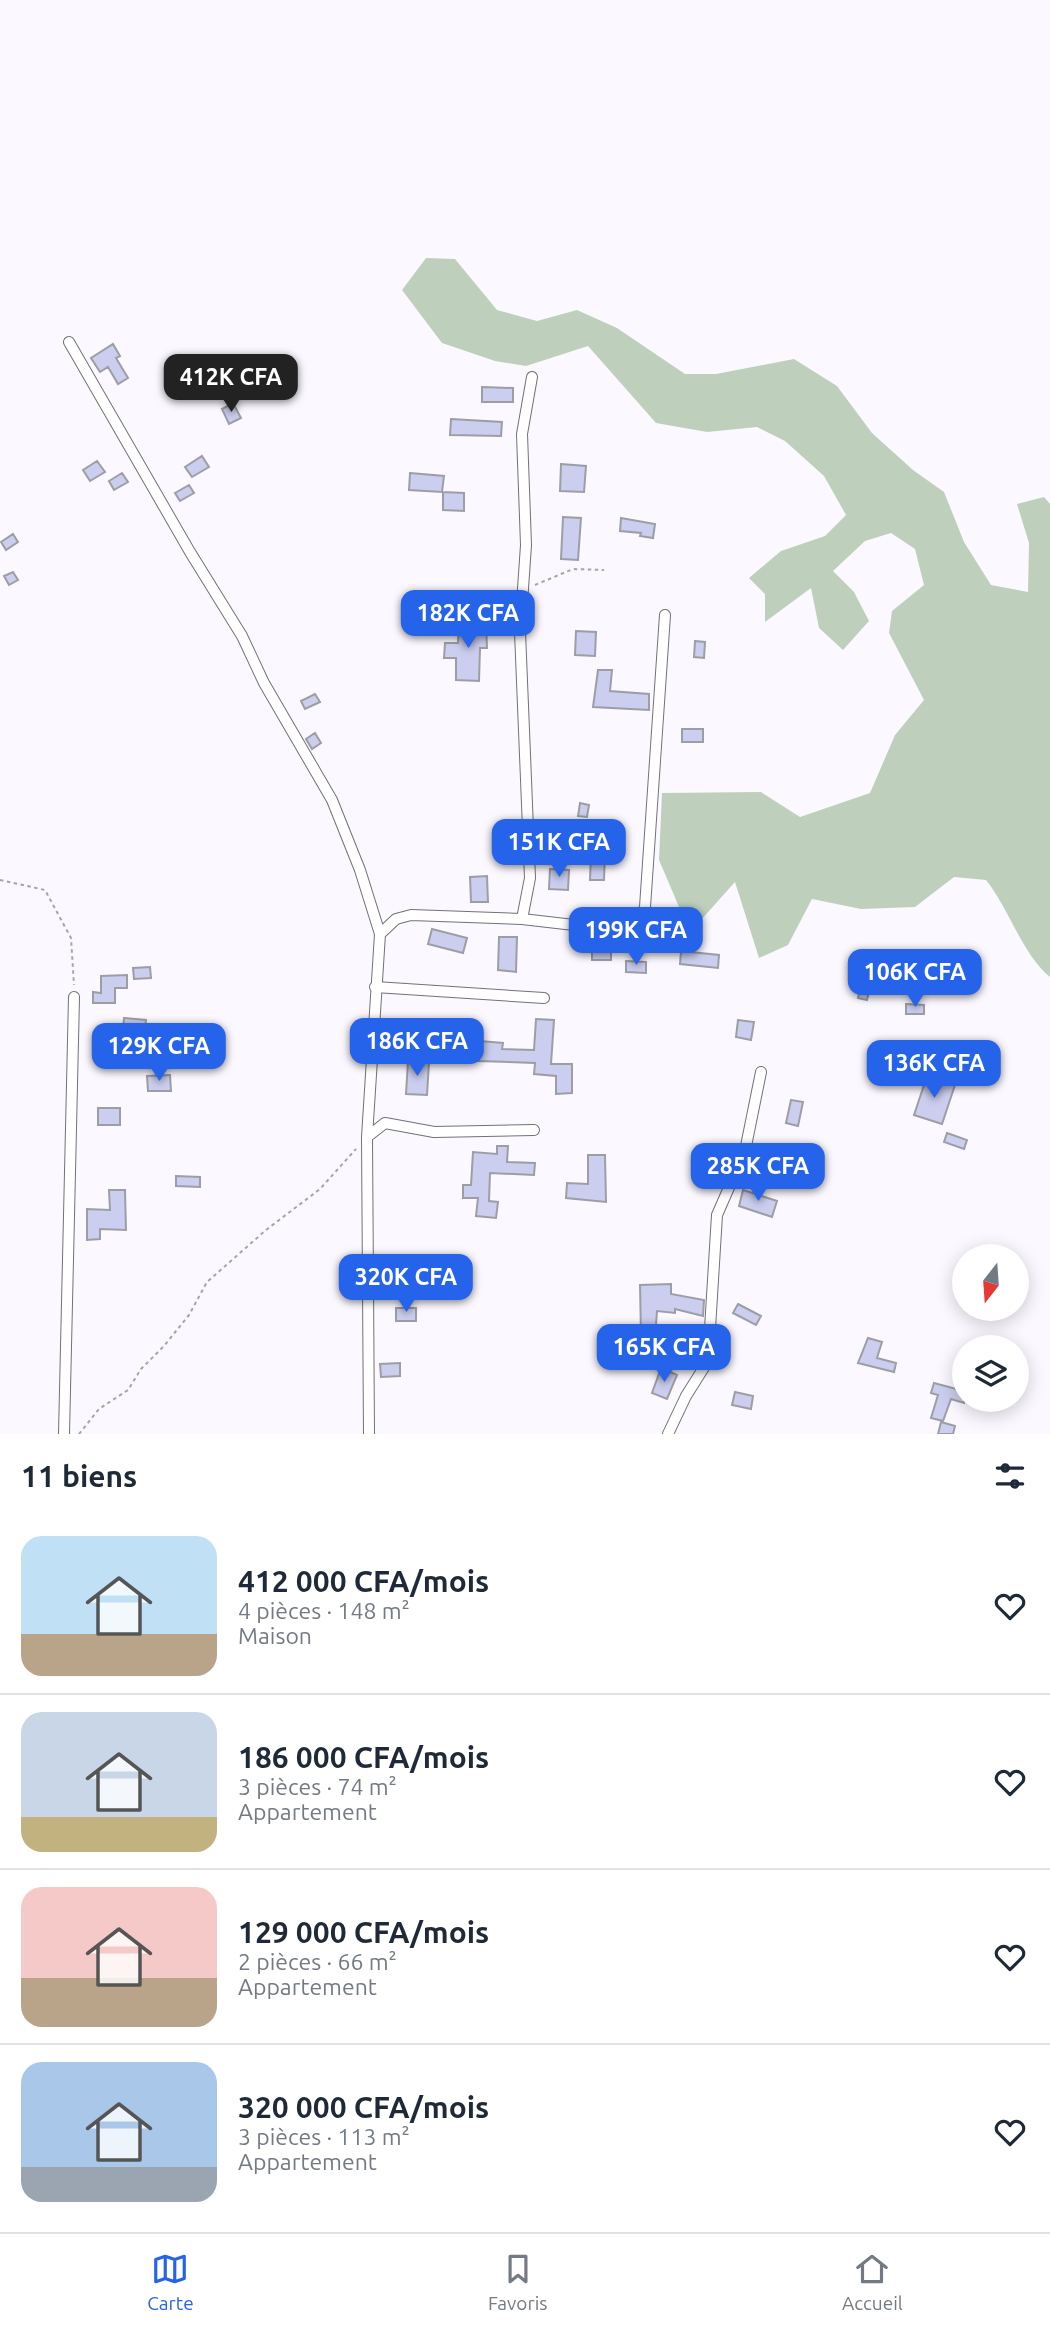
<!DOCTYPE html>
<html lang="fr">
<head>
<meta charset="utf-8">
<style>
	body { margin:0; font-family:Ubuntu,sans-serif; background:#f2f2f3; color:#1f2937; height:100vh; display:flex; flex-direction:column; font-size:26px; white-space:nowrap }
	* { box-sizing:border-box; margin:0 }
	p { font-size:23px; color:#747a83 }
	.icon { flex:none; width:38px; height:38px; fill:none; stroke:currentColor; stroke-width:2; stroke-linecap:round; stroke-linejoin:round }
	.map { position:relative; height:1434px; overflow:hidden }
	.sheet { display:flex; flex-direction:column; background:#fff; flex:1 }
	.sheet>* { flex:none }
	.needle { width:46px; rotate:197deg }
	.tools { position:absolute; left:952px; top:1244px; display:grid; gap:14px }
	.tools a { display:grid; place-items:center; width:77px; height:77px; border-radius:50%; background:#fff; box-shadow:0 4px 18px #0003; font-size:35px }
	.price { position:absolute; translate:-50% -60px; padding:0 16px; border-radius:14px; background:#2563eb; color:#fff; font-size:23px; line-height:46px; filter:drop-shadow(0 2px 4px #0008) }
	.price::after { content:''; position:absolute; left:50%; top:42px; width:21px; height:16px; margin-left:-10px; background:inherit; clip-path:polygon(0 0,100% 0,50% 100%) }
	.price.on { background:#222; color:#fff }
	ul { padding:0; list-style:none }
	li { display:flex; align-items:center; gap:21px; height:175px; padding:0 21px }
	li+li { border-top:2px solid #e0e1e3 }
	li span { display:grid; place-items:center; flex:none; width:196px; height:140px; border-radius:21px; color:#555 }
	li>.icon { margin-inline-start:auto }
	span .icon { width:84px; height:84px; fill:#fffc; stroke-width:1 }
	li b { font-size:30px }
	h2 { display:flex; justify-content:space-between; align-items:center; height:84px; padding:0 21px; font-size:30px }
	.tabs { display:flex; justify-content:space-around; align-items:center; height:98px; border-top:2px solid #e0e1e3; background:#fff; font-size:19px; color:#747a83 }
	.tabs a { display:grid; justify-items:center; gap:4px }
	.tabs .on { color:#2563eb }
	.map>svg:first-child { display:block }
	.green { fill:#bed0bb }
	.building { fill:#cbceee; stroke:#9d9ea5; stroke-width:2 }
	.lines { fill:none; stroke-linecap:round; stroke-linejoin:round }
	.minor-casing { stroke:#737077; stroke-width:12 }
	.path { stroke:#a6a4a9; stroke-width:2; stroke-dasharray:3.5 3.5; stroke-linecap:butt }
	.minor { stroke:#fff; stroke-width:10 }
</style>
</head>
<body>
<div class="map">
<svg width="1050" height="1434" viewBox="0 0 1050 1434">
	<rect width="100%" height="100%" fill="#fbf9ff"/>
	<path class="green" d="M426 258 455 259 497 310 537 321 577 310 617 328 685 374H716L794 359 837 386 872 433 913 470 944 492 964 542 991 585 1028 592 1029 543 1017 504 1044 497 1050 504V977C1022 954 1010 910 986 880L954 877 915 907 861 909 812 899 788 945 759 958 735 882 701 920 682 914 659 860 662 793 761 792 800 817 870 793 895 735 924 700 889 633 892 611 924 585 915 549 891 533 865 541 833 571 854 592 869 621 843 650 819 628 811 588 765 622V594L749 578 781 551 825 536 846 515 824 476 785 441 757 427 707 432 656 423 588 346 526 366 495 361 442 343 402 290Z"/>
	<path class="building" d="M113 344 120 356 116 358 128 378 118 384 108 367 100 372 91 358Z
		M482 387 513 388V402H482Z
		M233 403 241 418 229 424 222 409Z
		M451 419 502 422 501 436 450 435Z
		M202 456 209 467 192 477 185 467Z
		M97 461 105 472 90 481 83 470Z
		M561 464 586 466 584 492 560 491Z
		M122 473 128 482 114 490 109 481Z
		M410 473 444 476 442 492 409 490Z
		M189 485 194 493 180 501 175 493Z
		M443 492 464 493V511L443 510Z
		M563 517 581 518 578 560 561 559Z
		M621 518 655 524 653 538 640 536 641 533 620 531Z
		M13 534 18 542 6 550 1 542Z
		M13 572 18 580 9 585 4 576Z
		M459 623H486L487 648H480L479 681 456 680V658H444L445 643H458Z
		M576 631 596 632 595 656 575 655Z
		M695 641 705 642 704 658 694 657Z
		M598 670H612L610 691 649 694V710L593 707Z
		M315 694 320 702 305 709 301 701Z
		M682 729H703V742H682Z
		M315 733 321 743 312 749 306 739Z
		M580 803 589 805 587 817 578 816Z
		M591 852 605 853 604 880H590Z
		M550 869 569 870 568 890 549 889Z
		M487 876 488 902H471L470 877Z
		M432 929 467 938 463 953 428 944Z
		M499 937H517L516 972 498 970Z
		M592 944 611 945V960H592Z
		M681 951 719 955 718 968 680 964Z
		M626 961 646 962V973L626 972Z
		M954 962 966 965 961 986 949 983Z
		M150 967 151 978 134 979 133 968Z
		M127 975V988H115V1003H93V992L101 993V976Z
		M861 985 870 987 867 1000 858 998Z
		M906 1004 924 1005V1014H906Z
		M124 1018 146 1020 144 1040 122 1039Z
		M536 1019 554 1020 551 1064H572V1093L556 1094V1076L534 1074 535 1063 478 1061 480 1041 503 1043 502 1049 534 1050Z
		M738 1020 754 1022 751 1040 736 1037Z
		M408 1061 429 1062 427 1095 406 1094Z
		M170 1075 171 1091H148L147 1076Z
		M927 1076 955 1085 942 1124 914 1115Z
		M791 1100 803 1102 798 1126 786 1123Z
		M98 1108H120V1125H98Z
		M947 1133 967 1140 964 1149 944 1142Z
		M497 1146H508L507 1162 535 1163 534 1175 490 1173 489 1201 498 1202 496 1218 476 1216 478 1198H463V1185H471L473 1152 497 1154Z
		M588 1155H605L606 1202 566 1198 567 1183 588 1184Z
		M176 1176 200 1177V1187L176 1186Z
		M109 1190H125L126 1230 100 1229V1239L87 1240V1209L110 1210Z
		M743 1190 777 1201 772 1217 739 1206Z
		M671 1284V1294L704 1300 703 1316 675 1309V1313L657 1311 655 1338 641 1337 640 1285Z
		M738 1304 761 1316 756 1325 733 1313Z
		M396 1308H416V1321H396Z
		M868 1338 882 1342 877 1358 896 1363 894 1372 858 1363Z
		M400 1363V1376L381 1377 380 1364Z
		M661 1368 677 1375 667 1399 652 1393Z
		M934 1383 964 1391V1403L951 1399 943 1421 931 1418 938 1395 931 1393Z
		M735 1392 753 1396 751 1409 732 1405Z
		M941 1422 955 1426 953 1434H938Z"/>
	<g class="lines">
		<g class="minor-casing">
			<path id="minor" d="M69 342 190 552 242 636 264 683 332 800 360 870 380 934
				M522 919 530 878 520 632 526 545 522 434 532 377
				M375 987 544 998
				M367 1137 385 1123 434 1132 534 1130
				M64 1434 74 997
				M369 1434 367 1137 380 934 396 919 411 915 522 919 626 931 638 922 645 907 665 615
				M668 1434 686 1396 708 1361 717 1215 745 1151 761 1072"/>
		</g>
		<path class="path" d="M535 585 573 569 604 570
			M0 880 45 890 71 938 74 985
			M79 1434 99 1409 128 1390 141 1369 164 1346 189 1315 207 1282 266 1230 320 1189 356 1149"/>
		<use href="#minor" class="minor"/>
	</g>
</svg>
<div class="tools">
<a><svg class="needle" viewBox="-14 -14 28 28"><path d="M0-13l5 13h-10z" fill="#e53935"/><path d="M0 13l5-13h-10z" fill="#747a83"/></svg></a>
<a><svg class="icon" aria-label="layers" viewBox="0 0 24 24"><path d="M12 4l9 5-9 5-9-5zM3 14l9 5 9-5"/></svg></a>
</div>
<b class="price on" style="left:231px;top:414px">412K CFA</b>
<b class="price" style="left:468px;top:650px">182K CFA</b>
<b class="price" style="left:559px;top:879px">151K CFA</b>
<b class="price" style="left:636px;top:967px">199K CFA</b>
<b class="price" style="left:915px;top:1009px">106K CFA</b>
<b class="price" style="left:417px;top:1078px">186K CFA</b>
<b class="price" style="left:159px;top:1083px">129K CFA</b>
<b class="price" style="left:934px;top:1100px">136K CFA</b>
<b class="price" style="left:758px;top:1203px">285K CFA</b>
<b class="price" style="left:406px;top:1314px">320K CFA</b>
<b class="price" style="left:664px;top:1384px">165K CFA</b>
</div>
<section class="sheet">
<h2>11 biens<svg class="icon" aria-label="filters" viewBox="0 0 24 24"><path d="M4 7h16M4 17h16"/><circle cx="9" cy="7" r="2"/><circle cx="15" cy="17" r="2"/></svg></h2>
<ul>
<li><span style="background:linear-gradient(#bfe0f5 70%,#b9a48a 0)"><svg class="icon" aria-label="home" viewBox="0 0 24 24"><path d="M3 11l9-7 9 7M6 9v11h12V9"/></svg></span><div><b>412 000 CFA/mois</b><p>4 pièces · 148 m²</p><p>Maison</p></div><svg class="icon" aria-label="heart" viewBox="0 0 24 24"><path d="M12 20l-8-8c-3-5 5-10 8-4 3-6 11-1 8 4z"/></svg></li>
<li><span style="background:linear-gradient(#c9d6e8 75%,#c2b280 0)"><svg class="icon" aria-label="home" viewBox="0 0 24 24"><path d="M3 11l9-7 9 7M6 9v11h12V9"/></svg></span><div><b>186 000 CFA/mois</b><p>3 pièces · 74 m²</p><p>Appartement</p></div><svg class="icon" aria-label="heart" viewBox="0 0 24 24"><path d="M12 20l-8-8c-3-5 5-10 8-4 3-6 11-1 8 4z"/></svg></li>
<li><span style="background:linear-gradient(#f6c9c9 65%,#b9a48a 0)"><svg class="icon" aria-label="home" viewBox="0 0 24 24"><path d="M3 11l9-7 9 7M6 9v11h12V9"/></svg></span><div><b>129 000 CFA/mois</b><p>2 pièces · 66 m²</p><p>Appartement</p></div><svg class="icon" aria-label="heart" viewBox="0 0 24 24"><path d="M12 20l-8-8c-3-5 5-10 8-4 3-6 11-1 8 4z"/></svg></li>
<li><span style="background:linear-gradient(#a9c7e8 75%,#9aa5b1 0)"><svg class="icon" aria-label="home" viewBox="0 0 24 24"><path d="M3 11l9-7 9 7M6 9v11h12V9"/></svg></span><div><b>320 000 CFA/mois</b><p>3 pièces · 113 m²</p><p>Appartement</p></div><svg class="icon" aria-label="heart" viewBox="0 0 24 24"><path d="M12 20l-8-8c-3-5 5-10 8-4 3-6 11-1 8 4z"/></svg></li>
</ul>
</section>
<nav class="tabs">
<a class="on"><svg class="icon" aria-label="map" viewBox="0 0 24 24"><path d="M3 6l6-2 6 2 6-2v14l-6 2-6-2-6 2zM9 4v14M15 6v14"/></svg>Carte</a>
<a><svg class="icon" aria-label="saved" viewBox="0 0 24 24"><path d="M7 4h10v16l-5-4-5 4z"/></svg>Favoris</a>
<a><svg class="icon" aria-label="home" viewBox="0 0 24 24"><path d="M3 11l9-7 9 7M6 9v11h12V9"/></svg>Accueil</a>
</nav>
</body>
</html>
